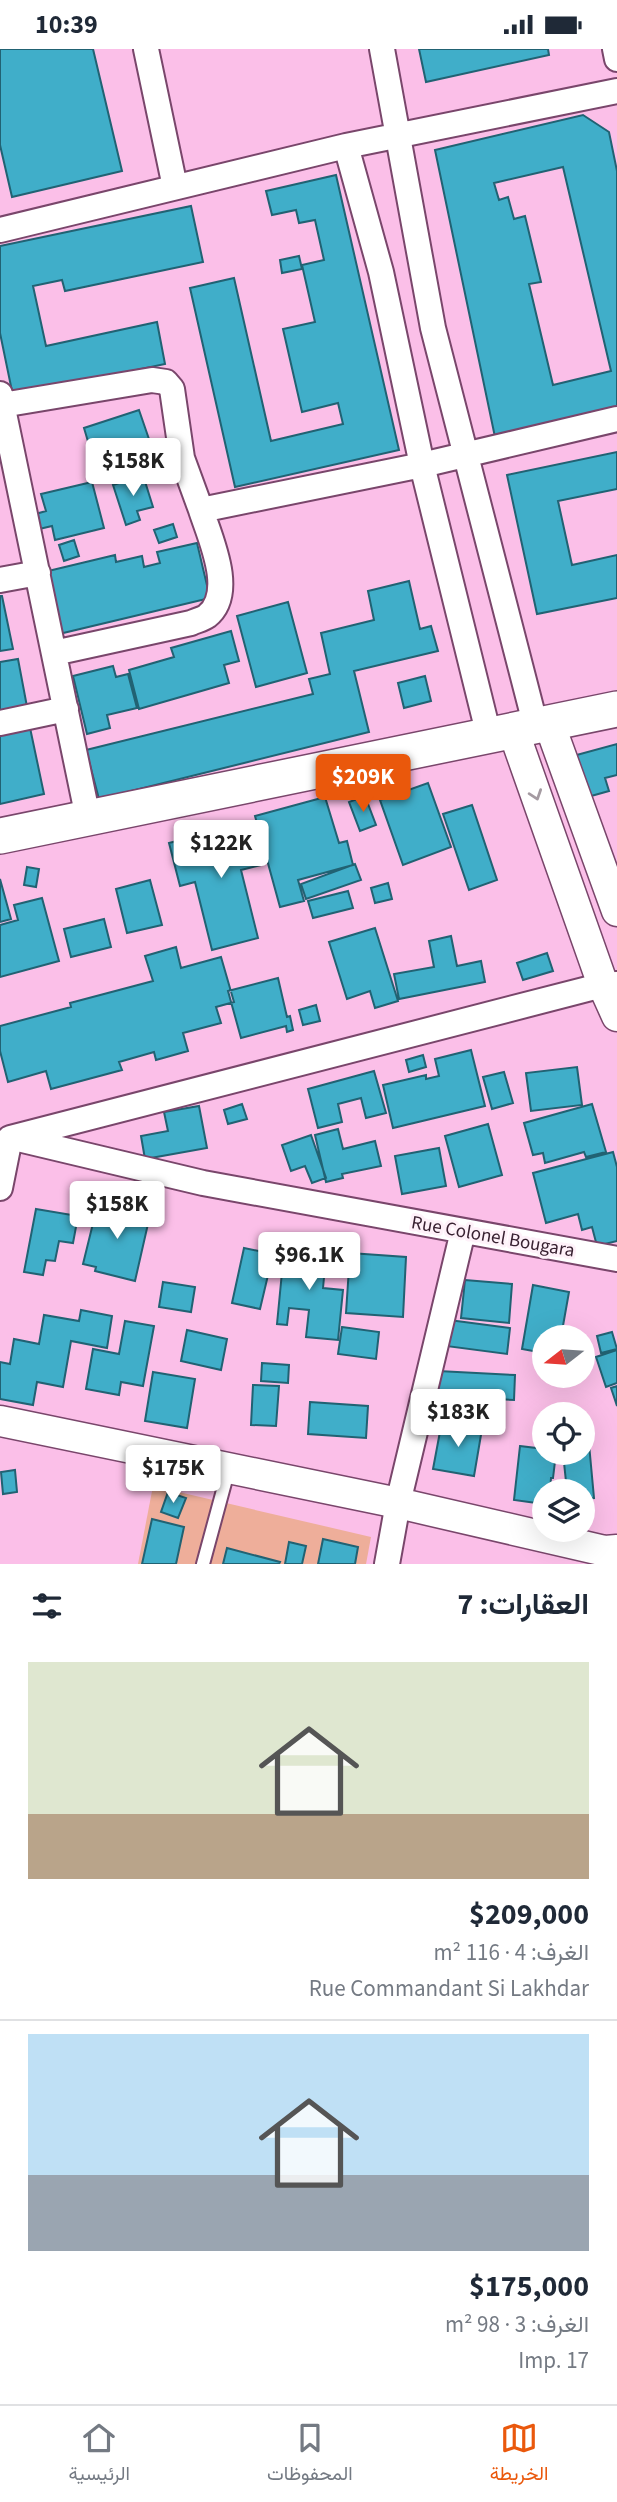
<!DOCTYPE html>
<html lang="ar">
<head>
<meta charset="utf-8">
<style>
	body { margin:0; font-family:"Source Sans 3",Vazirmatn,sans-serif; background:#f6f6f7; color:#1f2937; direction:rtl; height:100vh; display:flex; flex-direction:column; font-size:26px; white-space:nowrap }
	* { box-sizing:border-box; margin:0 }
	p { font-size:23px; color:#747a83 }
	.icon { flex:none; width:38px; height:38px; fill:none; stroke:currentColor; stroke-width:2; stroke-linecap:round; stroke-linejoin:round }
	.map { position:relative; height:1515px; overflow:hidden; direction:ltr }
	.sheet { display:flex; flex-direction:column; background:#fff; flex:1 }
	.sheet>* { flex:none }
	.needle { width:46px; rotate:253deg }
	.tools { position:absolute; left:532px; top:1276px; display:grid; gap:14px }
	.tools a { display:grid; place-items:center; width:63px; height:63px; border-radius:50%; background:#fff; box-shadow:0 7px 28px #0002; font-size:35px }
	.price { position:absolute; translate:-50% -60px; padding:0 16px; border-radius:7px; background:#fff; color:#222; font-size:23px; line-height:46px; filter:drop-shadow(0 2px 4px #0008) }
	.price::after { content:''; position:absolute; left:50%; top:42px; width:21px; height:16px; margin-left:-10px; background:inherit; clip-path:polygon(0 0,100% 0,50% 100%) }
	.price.active { background:#ea580c; color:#fff }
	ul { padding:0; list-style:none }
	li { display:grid; align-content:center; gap:14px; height:371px; padding:0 28px }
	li+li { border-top:2px solid #e0e1e3 }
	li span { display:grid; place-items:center; height:217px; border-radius:0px; color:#555 }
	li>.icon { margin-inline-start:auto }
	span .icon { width:126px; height:126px; fill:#fffc; stroke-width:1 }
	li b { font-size:30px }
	h2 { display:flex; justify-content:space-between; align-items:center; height:84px; padding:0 28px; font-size:30px }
	.status { display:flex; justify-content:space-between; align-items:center; height:49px; padding:0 35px; background:#fff; direction:ltr }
	.status svg { height:19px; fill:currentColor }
	.dock { display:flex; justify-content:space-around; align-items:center; height:98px; border-top:2px solid #e0e1e3; background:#fff; font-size:19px; color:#747a83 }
	.dock a { display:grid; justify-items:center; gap:4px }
	.dock .active { color:#ea580c }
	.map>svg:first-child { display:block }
	.green { fill:#eeae9a }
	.building { fill:#40aec9; stroke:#216273; stroke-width:2; fill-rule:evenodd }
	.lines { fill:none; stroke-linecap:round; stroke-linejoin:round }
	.service-casing { stroke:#79466b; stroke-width:16 }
	.minor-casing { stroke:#79466b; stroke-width:28 }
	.tertiary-casing { stroke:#79466b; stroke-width:33 }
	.secondary-casing { stroke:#79466b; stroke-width:38 }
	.service { stroke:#fff; stroke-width:12 }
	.minor { stroke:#fff; stroke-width:24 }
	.tertiary { stroke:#fff; stroke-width:30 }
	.secondary { stroke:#fff; stroke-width:35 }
	.oneway { stroke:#a59ba2 }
	.labels { text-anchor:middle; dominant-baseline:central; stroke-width:6; stroke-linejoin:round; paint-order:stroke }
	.street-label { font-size:19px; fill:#382131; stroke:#fef1f9 }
</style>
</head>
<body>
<div class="status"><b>10:39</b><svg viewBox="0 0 49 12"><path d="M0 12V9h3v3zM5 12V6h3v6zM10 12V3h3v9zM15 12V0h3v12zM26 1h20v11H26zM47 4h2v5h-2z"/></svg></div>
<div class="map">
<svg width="617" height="1515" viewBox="0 0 617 1515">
	<rect width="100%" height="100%" fill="#fbbfe8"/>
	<path class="green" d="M153 1437 371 1488 366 1515H138Z"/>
	<path class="building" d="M0 0H93L122 122 12 148 0 96Z
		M419 0H548L549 6 426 33Z
		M583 66 609 83 617 122V363L495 388 435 101ZM563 118 611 322 553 336 529 235 541 233 525 167 514 170 508 148 499 151 494 134Z
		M336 126 399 401 235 438 190 239 234 229 271 392 343 375 338 354 302 363 283 280 315 273 302 216 324 211 315 171 299 174 296 161 272 166 266 142Z
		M191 157 203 213 65 242 62 231 33 237 46 297 157 273 165 315 13 347 0 284V197Z
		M299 207 302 220 282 224 280 211Z
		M139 361 150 393 130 399 138 424 117 430 108 401 92 406 84 379Z
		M617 403V440L558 452 572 516 617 506V549L537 565 507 426Z
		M143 426 153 458 137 462 140 471 126 476 113 436Z
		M92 433 104 479 55 491 52 477 35 481 32 466 46 462 41 445Z
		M173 475 177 488 159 494 154 481Z
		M74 491 79 507 64 512 59 496Z
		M197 494 210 549 59 585 44 523 115 506 116 513 142 507 144 518 160 514 157 503Z
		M409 532 420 580 431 577 438 602 354 622 369 683 99 750 86 701 313 645 309 630 330 625 321 584 374 571 368 542Z
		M0 547H2L13 600 0 602Z
		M288 553 307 624 256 638 237 567Z
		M231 582 239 612 224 616 229 634 139 660 129 621 174 608 171 599Z
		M18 610 28 663 0 668V613Z
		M113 617 116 628 128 625 137 659 107 666 110 679 87 685 73 627Z
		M425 627 431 652 404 659 398 634Z
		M29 674 44 745 0 755V680Z
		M617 695V726L605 729 609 742 584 749 573 707Z
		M365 730V743L344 744V731Z
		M428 734 451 798 403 816 380 751Z
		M365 747 376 776 360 782 349 753Z
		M325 748 339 794 347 792 353 816 298 831 304 852 280 858 255 767Z
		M472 756 497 831 469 841 443 765Z
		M251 773 261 816 241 821 258 889 212 901 195 833 180 837 169 794Z
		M355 815 361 831 306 850 301 835Z
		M27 818 39 820 36 838 24 836Z
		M0 830 11 870 0 873Z
		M150 831 162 876 127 884 116 840Z
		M388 834 392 850 375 854 371 839Z
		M348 842 353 859 313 869 308 852Z
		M42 849 59 912 0 928V876L18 871 14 856Z
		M104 870 111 898 71 908 64 880Z
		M375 879 398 952 375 959 370 942 347 950 329 893Z
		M451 887 457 917 481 912 485 933 399 950 394 925 434 918 429 892Z
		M176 898 181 919 221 908 234 953 216 958 221 974 183 984 188 1002 156 1011 154 1003 119 1013 122 1021 51 1040 46 1022 8 1033 0 1002V977L71 958 70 954 153 932 145 907Z
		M547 904 553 922 523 931 517 914Z
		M278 929 287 968 290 967 293 981 287 983 286 977 241 989 228 942Z
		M316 956 320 972 303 976 299 961Z
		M471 1001 485 1057 393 1079 383 1036 426 1026V1030L439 1027 435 1010Z
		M423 1006 426 1018 409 1023 406 1011Z
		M577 1018 582 1056 531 1062 526 1024Z
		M374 1022 386 1064 366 1069 361 1049 338 1055 342 1073 318 1079 308 1040Z
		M504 1023 513 1054 492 1060 483 1028Z
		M242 1055 247 1070 228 1075 224 1061Z
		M592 1055 606 1103 586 1108 584 1103 545 1114 543 1104 533 1106 524 1074Z
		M199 1057 207 1099 145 1110 141 1087 168 1082 164 1063Z
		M488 1075 502 1126 459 1138 445 1087Z
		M338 1080 343 1100 375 1092 381 1117 342 1125 343 1129 326 1133 315 1086Z
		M311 1086 326 1129 312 1134 305 1117 291 1122 282 1096Z
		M439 1099 446 1137 402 1145 395 1107Z
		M613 1103 617 1118V1192L597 1197 592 1178 582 1181 578 1165 546 1174 533 1124Z
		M98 1154 150 1166 135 1232 95 1222 96 1218 83 1215Z
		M36 1160 78 1167 73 1194 59 1192 55 1212 46 1211 43 1226 24 1223Z
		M285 1192 318 1196 316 1217 325 1218 323 1239 343 1241 338 1291 306 1288 309 1261 289 1259 287 1276 277 1275Z
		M244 1199 273 1205 260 1260 232 1254Z
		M350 1204 406 1208 403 1268 346 1264Z
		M465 1231 512 1235 509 1274 461 1269Z
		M163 1233 195 1238 191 1263 159 1258Z
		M533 1236 569 1243 561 1288H544V1304L522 1300Z
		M81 1261 112 1267 107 1299 71 1292 63 1338 37 1333 33 1356 0 1350V1313L10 1315 14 1290 39 1295 44 1266 79 1272Z
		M449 1271 510 1279 507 1305 446 1297Z
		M125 1272 154 1277 143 1337 121 1333 119 1346 86 1340 93 1300 119 1305Z
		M342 1278 379 1283 376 1310 338 1305Z
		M187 1281 227 1290 221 1321 181 1312Z
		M612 1283 617 1300 601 1304 597 1287Z
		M617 1301V1334L606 1338 596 1308Z
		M262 1314 289 1316 288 1334 261 1332Z
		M438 1322 515 1326 514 1351 479 1349V1361L436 1359Z
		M153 1323 195 1330 187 1379 145 1372Z
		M253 1336 279 1337 276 1377 251 1376Z
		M617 1337V1357L611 1339Z
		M310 1353 368 1357 366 1389 308 1385Z
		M442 1372 482 1380 474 1427 433 1420Z
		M589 1395 594 1449 583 1450V1442H567L563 1404H583V1396Z
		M520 1397 544 1400V1404H556L553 1429H551L550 1442H544V1455L514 1451Z
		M15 1421 17 1443 3 1445 1 1423Z
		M168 1443 186 1449 178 1469 161 1463Z
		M152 1470 184 1478 176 1515H142Z
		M323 1490 358 1498 355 1515H318Z
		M289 1493 306 1497 302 1515H285Z
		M227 1499 280 1513 279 1515H223Z"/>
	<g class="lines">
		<g class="service-casing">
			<path id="service" d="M203 1515 229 1419"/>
		</g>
		<g class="minor-casing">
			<path id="minor" d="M146 0 175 138
				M382 0 433 279 536 678
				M615 0 617 10
				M346 97 381 223 422 416 617 370
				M0 181 346 97 617 42
				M0 345 88 769
				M2 356 152 331 166 333 172 340 182 409 201 461 422 416 489 687
				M0 531 38 524
				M54 604 191 574C195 572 203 570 207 567 236 544 210 489 201 461
				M0 674 66 660
				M14 1089 203 1134 617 1210
				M0 1139 10 1089 603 936 617 935
				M387 1515 398 1454 463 1182"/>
		</g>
		<g class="tertiary-casing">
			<path id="tertiary" d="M549 674 617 862
				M513 681 603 936 617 967
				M0 1372 398 1454 605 1502 617 1501"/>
		</g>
		<g class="secondary-casing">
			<path id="secondary" d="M0 787 617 660"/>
		</g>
		<use href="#service" class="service"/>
		<use href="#minor" class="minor"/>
		<use href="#tertiary" class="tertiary"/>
		<use href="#secondary" class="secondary"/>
	</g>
	<defs><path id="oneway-chevron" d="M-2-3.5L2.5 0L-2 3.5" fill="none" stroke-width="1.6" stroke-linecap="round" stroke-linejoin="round" transform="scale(1.75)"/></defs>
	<use class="oneway" href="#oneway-chevron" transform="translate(536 746) rotate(71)"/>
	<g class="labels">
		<g class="street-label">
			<text transform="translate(493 1188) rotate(10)">Rue Colonel Bougara</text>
		</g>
	</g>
</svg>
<div class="tools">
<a><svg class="needle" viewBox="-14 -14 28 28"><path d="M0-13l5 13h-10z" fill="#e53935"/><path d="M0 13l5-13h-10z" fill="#747a83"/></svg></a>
<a><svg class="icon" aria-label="locate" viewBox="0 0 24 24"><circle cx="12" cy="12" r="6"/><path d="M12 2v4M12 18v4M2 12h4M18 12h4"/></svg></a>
<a><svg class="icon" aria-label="layers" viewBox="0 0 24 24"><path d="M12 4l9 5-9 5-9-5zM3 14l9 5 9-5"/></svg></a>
</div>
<b class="price" style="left:133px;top:449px">$158K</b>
<b class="price active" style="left:363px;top:765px">$209K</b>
<b class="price" style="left:221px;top:831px">$122K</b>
<b class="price" style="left:117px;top:1192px">$158K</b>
<b class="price" style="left:309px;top:1243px">$96.1K</b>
<b class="price" style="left:458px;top:1400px">$183K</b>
<b class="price" style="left:173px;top:1456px">$175K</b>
</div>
<section class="sheet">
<h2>العقارات: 7<svg class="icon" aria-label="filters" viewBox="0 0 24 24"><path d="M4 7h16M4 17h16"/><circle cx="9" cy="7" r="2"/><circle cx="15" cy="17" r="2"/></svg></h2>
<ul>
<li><span style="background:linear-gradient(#dfe7d0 70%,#b9a48a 0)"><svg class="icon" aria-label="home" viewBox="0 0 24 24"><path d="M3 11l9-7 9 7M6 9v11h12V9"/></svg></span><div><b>$209,000</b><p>الغرف: 4 · 116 m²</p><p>Rue Commandant Si Lakhdar</p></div></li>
<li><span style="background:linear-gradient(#bfe0f5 65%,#9aa5b1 0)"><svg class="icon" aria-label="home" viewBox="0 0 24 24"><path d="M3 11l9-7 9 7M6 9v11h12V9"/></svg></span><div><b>$175,000</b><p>الغرف: 3 · 98 m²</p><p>Imp. 17</p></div></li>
</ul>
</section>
<nav class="dock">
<a class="active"><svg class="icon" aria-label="map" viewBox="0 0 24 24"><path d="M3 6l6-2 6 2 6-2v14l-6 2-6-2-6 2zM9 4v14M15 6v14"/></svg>الخريطة</a>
<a><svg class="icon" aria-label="saved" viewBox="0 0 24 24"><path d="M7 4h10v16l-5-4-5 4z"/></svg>المحفوظات</a>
<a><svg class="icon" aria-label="home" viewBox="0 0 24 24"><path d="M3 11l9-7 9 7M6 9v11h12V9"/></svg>الرئيسية</a>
</nav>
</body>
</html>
